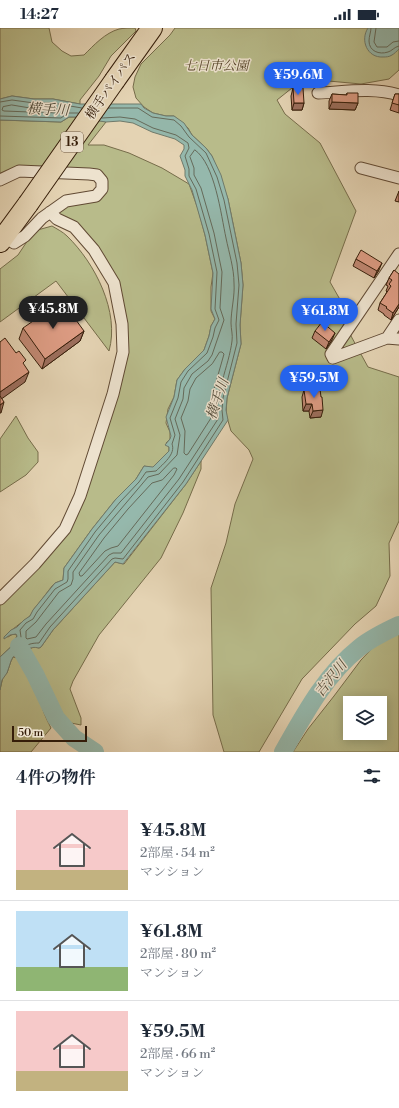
<!DOCTYPE html>
<html lang="ja">
<head>
<meta charset="utf-8">
<style>
	body { margin:0; font-family:"Libre Bodoni","Noto Serif JP",serif; background:#f2f2f3; color:#1f2937; height:100vh; display:flex; flex-direction:column; font-size:15px; white-space:nowrap }
	* { box-sizing:border-box; margin:0 }
	p { font-size:13px; color:#747a83 }
	.icon { flex:none; width:22px; height:22px; fill:none; stroke:currentColor; stroke-width:2; stroke-linecap:round; stroke-linejoin:round }
	.map { position:relative; height:724px; overflow:hidden }
	.panel { display:flex; flex-direction:column; background:#fff; flex:1 }
	.panel>* { flex:none }
	.tools { position:absolute; left:343px; top:668px; display:grid; gap:8px }
	.tools a { display:grid; place-items:center; width:44px; height:44px; border-radius:0px; background:#fff; box-shadow:0 2px 10px #0003; font-size:20px }
	.scale { position:absolute; left:12px; bottom:10px; width:75px; box-sizing:border-box; padding-left:4px; border:2px solid #351d09; border-top:0; font-size:11px; line-height:14px; white-space:nowrap; color:#351d09; -webkit-text-stroke:3px #ede2ce; paint-order:stroke }
	.price { position:absolute; translate:-50% -34px; padding:0 9px; border-radius:14px; background:#2563eb; color:#fff; font-size:13px; line-height:26px; filter:drop-shadow(0 1px 2px #0008) }
	.price::after { content:''; position:absolute; left:50%; top:24px; width:12px; height:9px; margin-left:-6px; background:inherit; clip-path:polygon(0 0,100% 0,50% 100%) }
	.price.on { background:#222; color:#fff }
	ul { padding:0; list-style:none }
	li { display:flex; align-items:center; gap:12px; height:100px; padding:0 16px }
	li+li { border-top:1px solid #e0e1e3 }
	li span { display:grid; place-items:center; flex:none; width:112px; height:80px; border-radius:0px; color:#555 }
	li>.icon { margin-inline-start:auto }
	span .icon { width:48px; height:48px; fill:#fffc; stroke-width:1 }
	li b { font-size:17px }
	h2 { display:flex; justify-content:space-between; align-items:center; height:48px; padding:0 16px; font-size:17px }
	.status { display:flex; justify-content:space-between; align-items:center; height:28px; padding:0 20px; background:#fff; direction:ltr }
	.status svg { height:11px; fill:currentColor }
	.map>svg:first-child { display:block }
	.green { fill:#b8bb8a; stroke:#766c4a; fill-rule:evenodd }
	.water { fill:#95b8ac; stroke:#6f7a6b }
	.lines { fill:none; stroke-linecap:round; stroke-linejoin:round }
	.shore { stroke:#656a5a; stroke-width:1 }
	.river { stroke:#95b8ac; stroke-width:18 }
	.street-casing { stroke:#614a34; stroke-width:13 }
	.highway-casing { stroke:#351d09; stroke-width:22 }
	.street { stroke:#ede2ce; stroke-width:11 }
	.highway { stroke:#e4d3b3; stroke-width:20 }
	.highway-bridge-casing { stroke:#351d09; stroke-width:22; stroke-linecap:butt }
	.highway-bridge { stroke:#e4d3b3; stroke-width:20 }
	.wall { fill:#c18873; stroke:#351d09 }
	.shaded-wall { fill:#9d6f5e; stroke:#351d09 }
	.building { fill:#e09e86; stroke:#351d09 }
	.labels { text-anchor:middle; dominant-baseline:central; stroke-width:3; stroke-linejoin:round; paint-order:stroke }
	.shield { fill:#ede2ce; stroke:#6c5844; stroke-width:1 }
	.shield-label { font-size:12px; font-weight:bold; fill:#351d09 }
	.park-label { font-size:13px; font-style:italic; fill:#564429; stroke:#ede2ce }
	.street-label { font-size:13px; fill:#351d09; stroke:#ede2ce }
	.water-label { font-size:14px; font-style:italic; fill:#524c3a; stroke:#ede2ce }
</style>
</head>
<body>
<div class="status"><b>14:27</b><svg viewBox="0 0 49 12"><path d="M0 12V9h3v3zM5 12V6h3v6zM10 12V3h3v9zM15 12V0h3v12zM26 1h20v11H26zM47 4h2v5h-2z"/></svg></div>
<div class="map">
<svg width="399" height="724" viewBox="0 0 399 724">
	<rect width="100%" height="100%" fill="#e4d3b3"/>
	<filter id="stains"><feTurbulence type="fractalNoise" baseFrequency=".005" numOctaves="4"/><feColorMatrix values="0 0 0 0 .2 0 0 0 0 .09 0 0 0 0 .02 0 0 0 .5 -.17"/></filter>
	<radialGradient id="worn" r=".72"><stop offset=".6" stop-color="#630" stop-opacity="0"/><stop offset="1" stop-color="#630" stop-opacity=".3"/></radialGradient>
	<path class="green" d="M0 0H49L52 14 62 23 71 28 84 27C94 17 105 5 119 1 124 0 130 0 135 0L136 3 111 28 99 48 80 72V76L53 71H34L12 68 0 71Z
		M175 0H399V42L389 51 361 56 307 51 302 52 277 72 285 86 320 115 356 183 330 254 346 282 351 308 368 339 399 349V493L389 515 390 548 376 578 355 596 302 651 259 724H224L213 687 211 560 226 515 235 476 253 431 249 422 231 403 226 386 227 370 241 316 240 297 243 257 241 235 228 171 212 128 206 120 192 107 188 100 174 88H166L153 85 144 79 136 70 133 59 135 49 141 36 170 7Z
		M69 89H82L106 94 88 117H104L129 125 162 140 189 156 198 181 205 207 213 245 211 259V283L215 291 211 298 209 308 204 322 185 341 177 352 174 369 168 381 166 395 170 404V411L166 415 169 419V423L153 440 144 438 136 451 116 471 92 501 64 540 63 552 55 555 52 558C46 566 40 574 34 581 32 584 31 587 29 589 22 594 11 602 6 608L8 609 13 606 17 607 14 616 0 629V571L65 501 123 324 114 255 94 222 50 184 96 168 102 153 19 143 0 152V92L61 94Z
		M52 198C57 201 63 204 67 208 95 235 120 284 109 323L56 253 0 294V241L18 227 34 203Z
		M16 388 28 410 38 424V434L26 447 0 464V411Z
		M201 433V441L183 485 161 530 99 607 73 653 70 661 81 690V697L71 695 62 687 51 671 48 656 39 646 32 633 28 630 27 622 34 619 39 620 41 619 53 602 115 534 124 536 186 456Z
		M395 605H399V724H293L308 701 334 668 361 632 378 614ZM350 675H380V705H350Z
		M13 629C34 632 39 666 43 682 45 688 48 694 51 700L31 724H0V662L3 649 7 645 11 633Z"/>
	<path class="water" d="M368 0H399V21C397 23 394 26 392 27 389 29 386 29 383 29 367 30 360 12 368 0Z
		M12 68 34 71H53L80 76H141L144 80 153 85 166 88H174L184 95 192 107 206 120 212 128 221 147 228 171 241 235 243 257 240 297 241 316 227 370 226 382 228 392 186 456 123 536 115 534 53 602 41 619 39 620C34 619 31 619 27 622V626L23 627 20 625 13 629 11 633 7 645 2 652 0 662V629L14 616 17 608 16 606 10 607 4 611V609L11 602 17 599 24 592 30 588 33 582 55 555 63 552 64 540 92 501 116 471 136 451 144 438 153 439 169 423V419L165 417 170 411 171 408 166 389 174 369 177 352 185 341 204 322 209 308 211 298 215 291 211 281 213 245 205 207 192 162 185 148V142L180 128 184 121V117L175 111 152 104 133 95 120 93 106 94 75 89H69L61 94 0 92V71Z"/>
	<g class="lines">
		<path class="shore" d="M371 0C371 4 369 8 369 13 369 23 379 27 388 24 392 23 394 19 399 18
			M376 0 374 14 377 19H387L393 14 399 13
			M0 74 12 72 34 75H52L82 80
			M12 77 30 80 32 82 30 84 4 83 2 82 3 79Z
			M39 80H52L57 81 58 83 57 85 39 84 37 82Z
			M0 88 61 90 68 85H78
			M102 90 120 89 135 91 153 100 176 107 188 115 189 120 185 128 189 141V148L196 161 209 206 217 244 215 281 219 292 215 300 213 309 207 325 188 343 181 354 178 370 170 390 175 407 172 416C176 426 163 436 156 443L146 444 139 454 120 474 95 504 68 543V551L67 554 55 561 37 584 33 591 26 595 20 602 21 609 18 619 19 621H23C27 616 32 615 39 615L50 599 112 531 115 530 123 531 183 454 223 392 222 382 223 370 237 315 236 296 239 257 237 235 224 172 217 149 206 125 189 109 181 98 174 92 152 89 138 80H108
			M195 122C215 136 221 187 226 210 229 225 234 240 234 255 235 268 231 282 231 295 231 301 233 307 232 313 229 338 214 367 218 391L179 451 121 525H113L109 527 46 596 36 609 27 611 26 610V603L36 594 59 564 71 557 73 551V544L99 507 148 449 159 446 177 427 180 407 175 391 183 371 184 360 192 346 208 333 212 327 224 292 220 280 222 244 214 205 201 160 194 147V140L190 129Z
			M220 324H222L224 326 212 368 211 380V390L188 426 186 427 184 425 185 403 181 390 188 373 190 361 196 350 212 336Z
			M174 440H176L177 441 174 447 118 518 111 520 105 523 82 548H80L79 545 104 510 128 481 152 455 162 452Z"/>
		<path class="river" d="M19 618 35 646 56 690 74 710 95 724
			M283 724C304 687 325 647 359 620 370 611 386 603 399 597"/>
		<g class="street-casing">
			<path id="street" d="M318 65C344 64 373 59 399 67
				M361 140 399 150
				M0 152 19 143 89 146 97 147 102 153V161L96 168 66 173 42 190 25 208 14 215 4 209
				M399 226 331 326 333 330 387 310 399 311
				M387 310 399 292
				M0 571 35 536 65 501 80 468 113 366 123 324 122 296 114 255 94 222 74 199 57 191 50 184"/>
		</g>
		<g class="highway-casing">
			<path id="highway" d="M115 52 152 0
				M0 214 28 176"/>
		</g>
		<use href="#street" class="street"/>
		<use href="#highway" class="highway"/>
		<g class="highway-bridge-casing">
			<path id="highway-bridge" d="M28 176 115 52"/>
		</g>
		<use href="#highway-bridge" class="highway-bridge"/>
	</g>
	<path class="wall" d="M293 60 304 75 302 82H292L291 68Z
		M347 65 358 75 355 82 329 81V73L332 66 346 67Z
		M395 66H399V85L390 82Z
		M399 163V174L395 173Z
		M356 231 379 242 374 250 353 238Z
		M394 242 399 279 391 292 384 287V286L378 282 380 275 387 264 386 263 388 258 386 257 389 250Z
		M23 300 84 303 80 313 42 341 19 311Z
		M315 303 332 312 326 321 312 310Z
		M304 362 321 389 310 390 309 383H303L302 369Z"/>
	<path class="shaded-wall" d="M332 74 358 75 355 82 329 81Z
		M294 75H304L302 82H292Z
		M382 235 379 242 374 250 377 243Z
		M399 276V279L391 292 393 285Z
		M84 303 80 313 42 341 45 331Z
		M335 305 332 312 326 321 329 314Z
		M29 344 25 354 0 372V364Z
		M4 374 1 385H0V377Z
		M306 376H312L309 383H303Z
		M323 382 321 389 310 390 313 383Z"/>
	<path class="building" d="M293 60H303L304 75H294Z
		M347 65H358V75L332 74V66L347 67Z
		M395 66H399V77L392 75Z
		M361 222 382 235 377 243 356 231Z
		M394 242 399 246V276L393 285 386 280 387 279 380 275 391 258 389 256 392 252 389 250Z
		M62 273 84 303 45 331 23 300Z
		M322 294 335 305 329 314 315 303Z
		M5 310 16 325 19 323 26 332 23 335 29 344 0 364V314Z
		M320 361 321 369H322L323 382 313 383 312 376H306L304 362Z
		M0 368 4 374 0 377Z"/>
	<g class="labels">
		<rect class="shield" x="61" y="104" width="22" height="20" rx="3"/>
		<g class="shield-label">
			<text x="72" y="114">13</text>
		</g>
		<g class="park-label">
			<text x="216" y="38">七日市公園</text>
		</g>
		<g class="street-label">
			<text transform="translate(111 58) rotate(-55)">横手バイパス</text>
		</g>
		<g class="water-label">
			<text transform="translate(48 82) rotate(3)">横手川</text>
			<text transform="translate(218 371) rotate(-71)">横手川</text>
			<text transform="translate(331 651) rotate(-51)">吉沢川</text>
		</g>
	</g>
	<rect width="100%" height="100%" filter="url(#stains)"/>
	<rect width="100%" height="100%" fill="url(#worn)"/>
</svg>
<div class="tools">
<a><svg class="icon" aria-label="layers" viewBox="0 0 24 24"><path d="M12 4l9 5-9 5-9-5zM3 14l9 5 9-5"/></svg></a>
</div>
<div class="scale">50 m</div>
<b class="price" style="left:298px;top:68px">¥59.6M</b>
<b class="price on" style="left:53px;top:302px">¥45.8M</b>
<b class="price" style="left:325px;top:304px">¥61.8M</b>
<b class="price" style="left:314px;top:371px">¥59.5M</b>
</div>
<section class="panel">
<h2>4件の物件<svg class="icon" aria-label="filters" viewBox="0 0 24 24"><path d="M4 7h16M4 17h16"/><circle cx="9" cy="7" r="2"/><circle cx="15" cy="17" r="2"/></svg></h2>
<ul>
<li><span style="background:linear-gradient(#f6c9c9 75%,#c2b280 0)"><svg class="icon" aria-label="home" viewBox="0 0 24 24"><path d="M3 11l9-7 9 7M6 9v11h12V9"/></svg></span><div><b>¥45.8M</b><p>2部屋 · 54 m²</p><p>マンション</p></div></li>
<li><span style="background:linear-gradient(#bfe0f5 70%,#8fb573 0)"><svg class="icon" aria-label="home" viewBox="0 0 24 24"><path d="M3 11l9-7 9 7M6 9v11h12V9"/></svg></span><div><b>¥61.8M</b><p>2部屋 · 80 m²</p><p>マンション</p></div></li>
<li><span style="background:linear-gradient(#f6c9c9 75%,#c2b280 0)"><svg class="icon" aria-label="home" viewBox="0 0 24 24"><path d="M3 11l9-7 9 7M6 9v11h12V9"/></svg></span><div><b>¥59.5M</b><p>2部屋 · 66 m²</p><p>マンション</p></div></li>
</ul>
</section>
</body>
</html>
